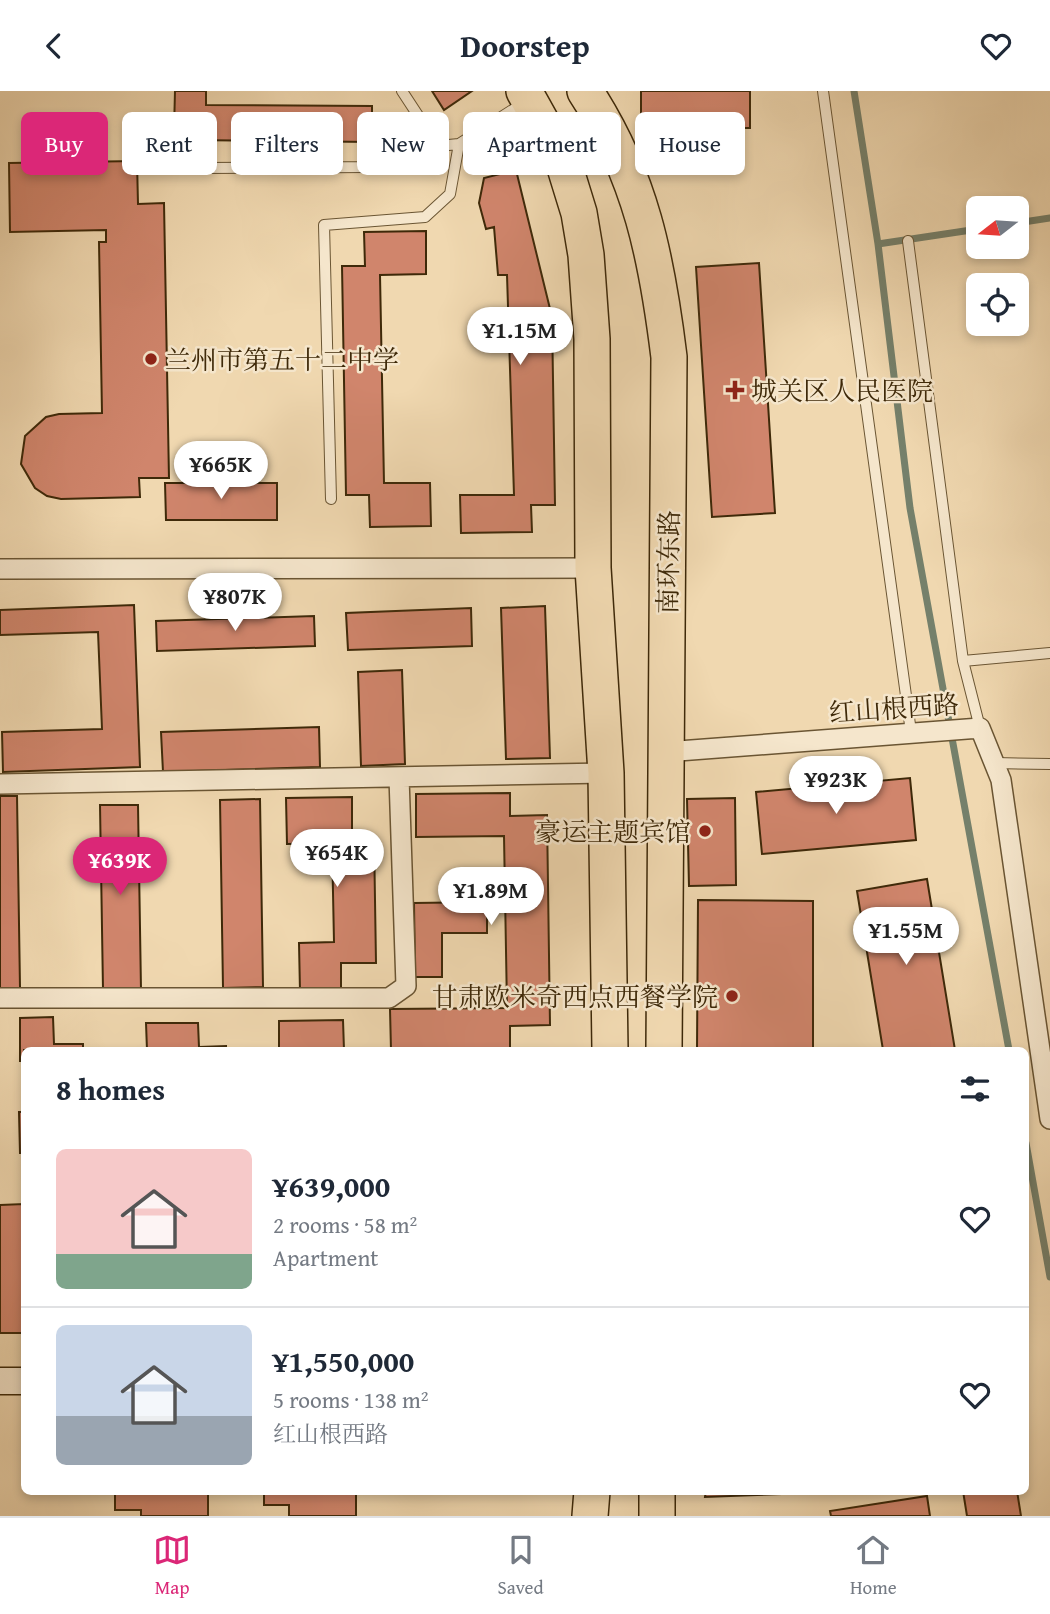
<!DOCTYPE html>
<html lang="en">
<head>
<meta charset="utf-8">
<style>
	body { margin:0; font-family:"Gentium Book Plus","Noto Serif SC",serif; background:#f6f6f7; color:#1f2937; height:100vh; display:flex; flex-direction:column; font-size:26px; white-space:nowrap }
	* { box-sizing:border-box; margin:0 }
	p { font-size:23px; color:#747a83 }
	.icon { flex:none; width:38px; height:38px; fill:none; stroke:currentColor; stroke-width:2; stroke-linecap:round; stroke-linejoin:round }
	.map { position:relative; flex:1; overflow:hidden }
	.sheet { position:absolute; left:21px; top:956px; width:1008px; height:448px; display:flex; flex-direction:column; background:#fff; border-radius:10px; box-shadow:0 4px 10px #0003 }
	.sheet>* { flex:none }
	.guide { position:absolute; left:21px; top:21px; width:1008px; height:63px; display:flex; gap:14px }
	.needle { width:46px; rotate:253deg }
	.controls { position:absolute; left:966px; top:105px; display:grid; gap:14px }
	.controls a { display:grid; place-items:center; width:63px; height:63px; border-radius:10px; background:#fff; box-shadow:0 4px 10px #0003; font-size:35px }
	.price { position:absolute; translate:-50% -60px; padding:0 16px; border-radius:24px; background:#fff; color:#222; font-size:23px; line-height:46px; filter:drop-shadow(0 2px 4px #0008) }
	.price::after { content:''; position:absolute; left:50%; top:42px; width:21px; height:16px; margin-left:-10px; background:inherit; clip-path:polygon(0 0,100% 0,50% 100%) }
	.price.on { background:#db2777; color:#fff }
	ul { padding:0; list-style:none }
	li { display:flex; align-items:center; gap:21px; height:175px; padding:0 35px }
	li+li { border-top:2px solid #e0e1e3 }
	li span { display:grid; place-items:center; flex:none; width:196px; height:140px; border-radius:10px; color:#555 }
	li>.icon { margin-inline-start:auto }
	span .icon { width:84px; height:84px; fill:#fffc; stroke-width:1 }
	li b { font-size:30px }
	h2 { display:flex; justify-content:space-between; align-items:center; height:84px; padding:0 35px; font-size:30px }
	.pill { padding:0 24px; border-radius:10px; background:#fff; box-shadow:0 4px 10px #0003; font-size:24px; line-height:63px }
	.pill.on { background:#db2777; color:#fff }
	header { display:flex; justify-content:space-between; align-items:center; height:91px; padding:0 35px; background:#fff; font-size:32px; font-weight:700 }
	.tabs { display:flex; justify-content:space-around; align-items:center; height:98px; border-top:2px solid #e0e1e3; background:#fff; font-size:19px; color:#747a83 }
	.tabs a { display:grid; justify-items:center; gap:4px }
	.tabs .on { color:#db2777 }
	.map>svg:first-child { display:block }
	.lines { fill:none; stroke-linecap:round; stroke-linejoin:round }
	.stream { stroke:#75806b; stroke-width:7 }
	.building { fill:#d0856c; stroke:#3e2909; stroke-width:2 }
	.lane-casing { stroke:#6a5533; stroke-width:12 }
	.street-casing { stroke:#6a5533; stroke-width:22 }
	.secondary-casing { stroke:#3e2909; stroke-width:29 }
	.highway-casing { stroke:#3e2909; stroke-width:38 }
	.lane { stroke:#f5e6cc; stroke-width:10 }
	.street { stroke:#f5e6cc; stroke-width:19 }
	.secondary { stroke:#f5e6cc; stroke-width:26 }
	.highway { stroke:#f0d8b0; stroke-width:35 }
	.poi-dot { fill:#8f2418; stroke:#f5e6cc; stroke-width:2.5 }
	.labels { text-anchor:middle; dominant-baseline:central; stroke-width:5; stroke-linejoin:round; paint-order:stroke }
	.poi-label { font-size:26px; fill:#3e2909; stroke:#f5e6cc; text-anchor:start }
	.street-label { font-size:26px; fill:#3e2909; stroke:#f5e6cc }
</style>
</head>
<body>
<header><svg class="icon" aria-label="back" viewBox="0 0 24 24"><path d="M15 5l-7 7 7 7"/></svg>Doorstep<svg class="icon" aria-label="heart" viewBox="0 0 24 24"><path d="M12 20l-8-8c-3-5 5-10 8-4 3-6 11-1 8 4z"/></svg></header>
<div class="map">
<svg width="1050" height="1425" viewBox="0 0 1050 1425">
	<rect width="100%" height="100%" fill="#f0d8b0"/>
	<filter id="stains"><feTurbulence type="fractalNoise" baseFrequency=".00286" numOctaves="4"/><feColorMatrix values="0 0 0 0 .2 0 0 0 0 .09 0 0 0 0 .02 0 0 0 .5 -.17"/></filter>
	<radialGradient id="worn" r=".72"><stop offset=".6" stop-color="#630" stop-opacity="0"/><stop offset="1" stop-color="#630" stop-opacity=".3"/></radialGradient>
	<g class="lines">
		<path class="stream" d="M854 0 878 153 910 417 1009 959
			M1017 132 1050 127
			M878 153 978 138
			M1026 1052 1050 1186"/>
	</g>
	<path class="building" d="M175 0H206V14L372 15V51L192 49V39H174Z
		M432 0H472L444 19Z
		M641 0H750V37H641Z
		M137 70 138 113 164 112 169 387H139L140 406 61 408 47 405 35 397 21 373 25 345 46 326 59 323 102 322 99 151H106V139L10 141 9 72Z
		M516 79 552 226 555 414H531L532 441 461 442 460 404H514L507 184H498L494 136 486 138 479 112 484 87Z
		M426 140V183L380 184 384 392H430L431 435 370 436 369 404H346L342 175H365L364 141Z
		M759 172 775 422 712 426 696 176Z
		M165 392H277V429H166Z
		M134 514 140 676 3 681 2 641 102 638 98 541 0 544V519Z
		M545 515 550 667 506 668 501 517Z
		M471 517 472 555 348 559 346 522Z
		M314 525 315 555 157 560 156 530Z
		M402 579 405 673 361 675 358 581Z
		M319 636 320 676 163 681 161 641Z
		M910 687 916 749 762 763 756 701Z
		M510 702V725L547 724 550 934 510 935V959H391L390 918 507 917 504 745 416 746V703Z
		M0 705H17L20 897H0Z
		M352 706V746H374L376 872H341V899L300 900 299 852 334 851 332 752 287 753 286 707Z
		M735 707 736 794 689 795 687 708Z
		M260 708 263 896 223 897 220 709Z
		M100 714H138L141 899H103Z
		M927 788 955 959H883L857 800Z
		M698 809 813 810V959H697Z
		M487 811V842H442V886H415L414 812Z
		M53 926 54 953H83V959H24V970H20V927Z
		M343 929 344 959H279V930Z
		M146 932H198L199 956 226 955V959H147Z
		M19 1021H24V1062H20Z
		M24 1113V1242H0V1114Z
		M115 1400H208V1425H141V1419H115Z
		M264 1400H356V1425H289V1414H264Z
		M706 1400H806L807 1402 705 1406Z
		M963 1400H1017L1021 1425H967Z
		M927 1405 930 1425H831L830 1420Z"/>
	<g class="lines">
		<g class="lane-casing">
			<path id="lane" d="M402 0 438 55 459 53 525 11
				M823 0 911 641
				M199 77 369 76 398 58 438 55
				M908 150 963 570 980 637
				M331 408 324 134 425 126 450 103 459 53
				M963 570 1050 562
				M994 672 1050 673"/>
		</g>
		<g class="street-casing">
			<path id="street" d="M0 478 593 477
				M665 661 980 637 1001 689 1050 1028
				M0 693 606 682
				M0 907H389L406 895 399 686"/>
		</g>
		<g class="secondary-casing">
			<path id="secondary" d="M0 1290H24"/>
		</g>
		<g class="highway-casing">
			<path id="highway" d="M524 0 563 70 579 122 586 164 592 248 593 477 606 682 610 959
				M585 0C641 85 657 168 669 266L664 959
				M590 1425 592 1400
				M657 1425V1400"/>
		</g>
		<use href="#lane" class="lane"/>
		<use href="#street" class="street"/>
		<use href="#secondary" class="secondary"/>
		<use href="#highway" class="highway"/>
	</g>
	<g class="poi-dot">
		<circle cx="151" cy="268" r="7"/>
		<path d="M731.5 288.5h7v7h7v7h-7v7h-7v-7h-7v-7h7z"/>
		<circle cx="705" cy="740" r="7"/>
		<circle cx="732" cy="905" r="7"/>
	</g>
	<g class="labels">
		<g class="poi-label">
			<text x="165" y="268">兰州市第五十二中学</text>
			<text x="751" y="299">城关区人民医院</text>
			<text x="691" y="740" text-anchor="end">豪运主题宾馆</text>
			<text x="718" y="905" text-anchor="end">甘肃欧米奇西点西餐学院</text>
		</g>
		<g class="street-label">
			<text transform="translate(668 471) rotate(-89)">南环东路</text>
			<text transform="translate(894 617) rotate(-4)">红山根西路</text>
		</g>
	</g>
	<rect width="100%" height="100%" filter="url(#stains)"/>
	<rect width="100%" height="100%" fill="url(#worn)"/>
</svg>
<div class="controls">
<a><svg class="needle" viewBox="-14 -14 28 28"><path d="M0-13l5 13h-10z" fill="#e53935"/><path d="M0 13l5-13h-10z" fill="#747a83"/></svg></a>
<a><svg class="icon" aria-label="locate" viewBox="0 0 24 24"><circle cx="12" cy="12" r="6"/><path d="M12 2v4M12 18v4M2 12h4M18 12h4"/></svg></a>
</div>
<b class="price" style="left:520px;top:276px">¥1.15M</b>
<b class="price" style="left:221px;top:410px">¥665K</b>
<b class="price" style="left:235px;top:542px">¥807K</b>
<b class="price" style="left:836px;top:725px">¥923K</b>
<b class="price" style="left:337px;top:798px">¥654K</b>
<b class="price on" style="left:120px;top:806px">¥639K</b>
<b class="price" style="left:491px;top:836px">¥1.89M</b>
<b class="price" style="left:906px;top:876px">¥1.55M</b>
<div class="guide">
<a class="pill on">Buy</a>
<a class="pill">Rent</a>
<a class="pill">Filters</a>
<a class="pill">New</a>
<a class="pill">Apartment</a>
<a class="pill">House</a>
</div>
<section class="sheet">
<h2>8 homes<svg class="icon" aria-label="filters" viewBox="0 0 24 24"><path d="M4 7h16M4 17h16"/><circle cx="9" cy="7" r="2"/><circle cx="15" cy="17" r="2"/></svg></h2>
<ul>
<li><span style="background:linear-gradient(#f6c9c9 75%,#7fa58c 0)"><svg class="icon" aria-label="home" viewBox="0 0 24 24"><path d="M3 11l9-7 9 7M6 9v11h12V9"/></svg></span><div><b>¥639,000</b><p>2 rooms · 58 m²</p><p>Apartment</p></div><svg class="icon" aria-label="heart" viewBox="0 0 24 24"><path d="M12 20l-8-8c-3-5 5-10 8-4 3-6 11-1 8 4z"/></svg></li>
<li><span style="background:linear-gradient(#c9d6e8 65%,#9aa5b1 0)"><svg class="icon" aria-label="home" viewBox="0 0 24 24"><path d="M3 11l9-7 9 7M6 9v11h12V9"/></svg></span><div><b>¥1,550,000</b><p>5 rooms · 138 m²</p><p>红山根西路</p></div><svg class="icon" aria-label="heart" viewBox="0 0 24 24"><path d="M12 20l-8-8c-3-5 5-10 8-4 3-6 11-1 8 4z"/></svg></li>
</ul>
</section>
</div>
<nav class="tabs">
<a class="on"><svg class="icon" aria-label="map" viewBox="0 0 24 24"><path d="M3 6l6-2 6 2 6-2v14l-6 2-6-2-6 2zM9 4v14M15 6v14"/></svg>Map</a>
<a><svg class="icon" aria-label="saved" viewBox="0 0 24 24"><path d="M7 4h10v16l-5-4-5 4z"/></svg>Saved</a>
<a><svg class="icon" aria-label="home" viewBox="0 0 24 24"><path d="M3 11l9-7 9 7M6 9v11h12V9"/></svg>Home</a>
</nav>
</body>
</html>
